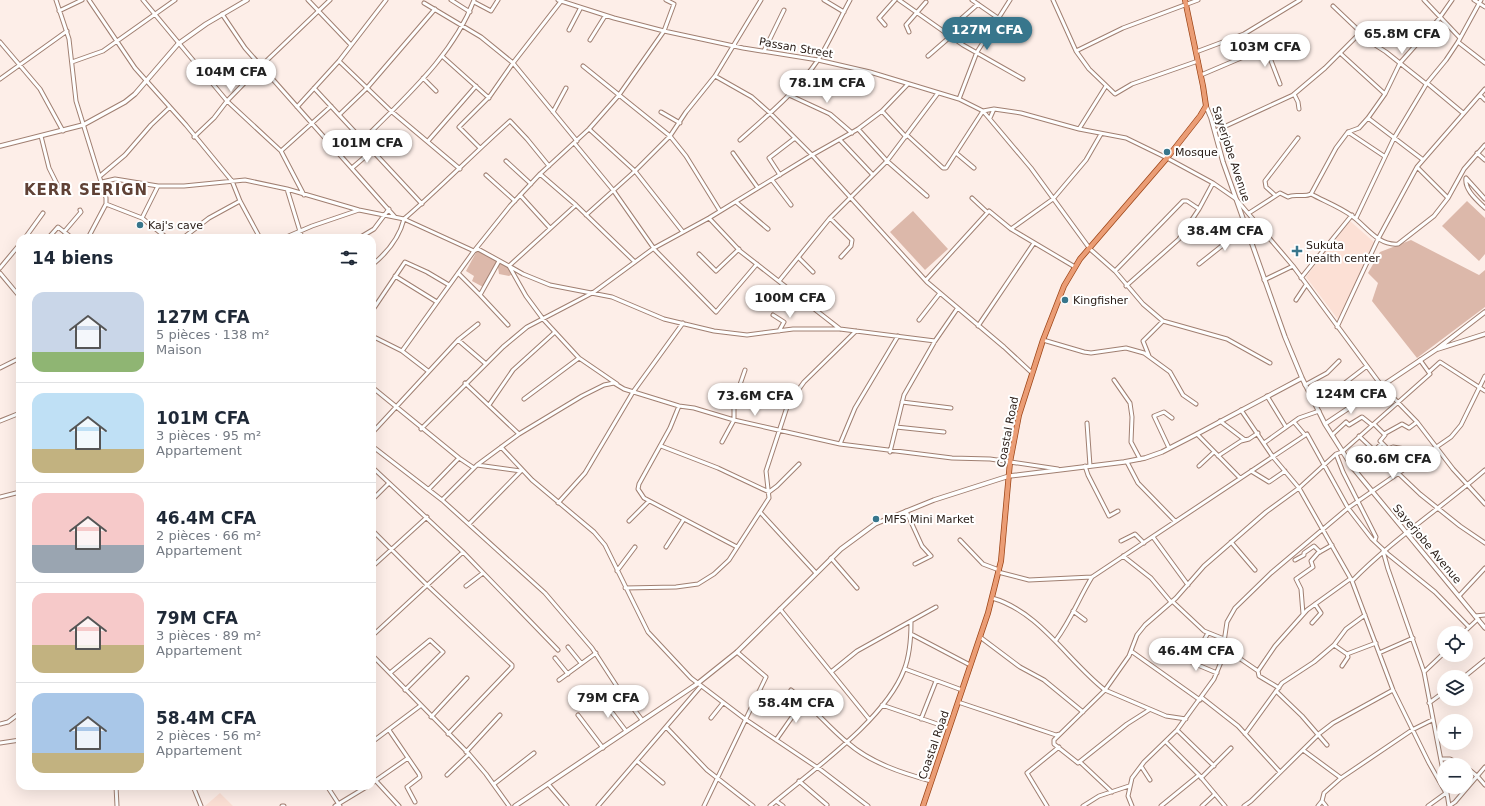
<!DOCTYPE html>
<html lang="fr">
<head>
<meta charset="utf-8">
<style>
	body { margin:0; font-family:"DejaVu Sans",sans-serif; background:#f2f2f3; color:#1f2937; height:100vh; display:flex; flex-direction:column; font-size:15px; white-space:nowrap }
	* { box-sizing:border-box; margin:0 }
	p { font-size:13px; color:#747a83 }
	.icon { flex:none; width:22px; height:22px; fill:none; stroke:currentColor; stroke-width:2; stroke-linecap:round; stroke-linejoin:round }
	.map { position:relative; flex:1; overflow:hidden }
	.drawer { position:absolute; left:16px; top:234px; width:360px; height:556px; display:flex; flex-direction:column; background:#fff; border-radius:12px; box-shadow:0 4px 16px #0002 }
	.drawer>* { flex:none }
	.tools { position:absolute; left:1437px; top:626px; display:grid; gap:8px }
	.tools a { display:grid; place-items:center; width:36px; height:36px; border-radius:50%; background:#fff; box-shadow:0 4px 16px #0002; font-size:20px }
	.price { position:absolute; translate:-50% -34px; padding:0 9px; border-radius:14px; background:#fff; color:#222; font-size:13px; line-height:26px; filter:drop-shadow(0 1px 2px #0008) }
	.price::after { content:''; position:absolute; left:50%; top:24px; width:12px; height:9px; margin-left:-6px; background:inherit; clip-path:polygon(0 0,100% 0,50% 100%) }
	.price.current { background:#38768c; color:#fff }
	ul { padding:0; list-style:none }
	li { display:flex; align-items:center; gap:12px; height:100px; padding:0 16px }
	li+li { border-top:1px solid #e0e1e3 }
	li span { display:grid; place-items:center; flex:none; width:112px; height:80px; border-radius:12px; color:#555 }
	li>.icon { margin-inline-start:auto }
	span .icon { width:48px; height:48px; fill:#fffc; stroke-width:1 }
	li b { font-size:17px }
	h2 { display:flex; justify-content:space-between; align-items:center; height:48px; padding:0 16px; font-size:17px }
	.map>svg:first-child { display:block }
	.built { fill:#fce0d5 }
	.green { fill:#dcb8aa }
	.lines { fill:none; stroke-linecap:round; stroke-linejoin:round }
	.minor-casing { stroke:#a07f71; stroke-width:5 }
	.tertiary-casing { stroke:#a07f71; stroke-width:5.5 }
	.primary-casing { stroke:#9d4517; stroke-width:6 }
	.minor { stroke:#fff; stroke-width:3 }
	.tertiary { stroke:#fff; stroke-width:3.5 }
	.primary { stroke:#eb9d75; stroke-width:4.5 }
	.poi-dot { fill:#38768c; stroke:#fff; stroke-width:1.5 }
	.labels { text-anchor:middle; dominant-baseline:central; stroke-width:4; stroke-linejoin:round; paint-order:stroke }
	.street-label { font-size:11px; fill:#271a14; stroke:#fff }
	.poi-label { font-size:11px; fill:#271a14; stroke:#fff; text-anchor:start }
	.district-label { font-size:15px; font-weight:bold; letter-spacing:1px; fill:#5f4135; stroke:#fff }
</style>
</head>
<body>
<div class="map">
<svg width="1485" height="806" viewBox="0 0 1485 806">
	<rect width="100%" height="100%" fill="#fdeee8"/>
	<path class="built" d="M1350 221 1375 243 1340 322 1306 277Z
		M220 793 233 806H205Z"/>
	<path class="green" d="M1467 201 1485 218V254L1479 261 1442 226Z
		M913 211 948 249 925 270 890 232Z
		M1411 240 1479 275 1485 270V307L1417 358 1372 301 1378 283 1368 273 1380 252Z
		M478 249 509 266 514 273 509 276 499 274 498 267 494 266 483 287 472 281 474 276 466 271Z"/>
	<g class="lines">
		<g class="minor-casing">
			<path id="minor" d="M56 0 69 39 76 101 106 198V204L88 238
				M89 0 135 68 186 125 232 181 240 201 260 238
				M143 0 227 101 281 151 304 195
				M308 0 351 45
				M451 0 470 12
				M558 0 614 18 664 31 743 48 818 60 870 72 959 99 983 111 994 109 1021 113 1079 129 1126 138 1167 158 1213 183 1236 199 1293 266 1381 385 1417 422 1453 469 1485 504
				M824 0 844 12
				M899 0 963 45 1023 79
				M972 0 998 18
				M1053 0 1076 51 1089 69 1115 94 1132 84 1198 61
				M1424 0 1460 38
				M1452 0 1438 20 1400 63 1385 94 1368 118 1359 128 1348 132 1336 148 1311 194C1324 201 1340 207 1352 216 1366 226 1378 246 1398 244L1434 216 1448 198 1464 169 1485 145
				M1474 0 1485 7
				M474 2 491 11 498 0
				M424 3 481 37 513 63 577 141
				M1333 6 1372 43 1386 52 1425 83H1427L1463 113
				M59 11 82 0
				M222 14 245 48 395 217
				M885 25 879 18 895 0
				M569 30 580 9
				M909 32 906 25 926 2
				M945 33 978 4
				M590 40 605 16
				M0 42 40 89 63 131
				M1458 42 1485 63
				M1265 45 1280 84
				M764 51 784 10
				M1076 51 1123 28 1198 0
				M1196 52 1244 34 1300 0
				M1340 53 1385 94
				M442 56 489 98
				M928 56 951 36
				M339 61 391 111 460 169
				M72 62 103 51 175 0
				M583 66 670 136 686 156 720 211
				M1201 75 1241 58 1274 40
				M715 76 752 97 770 113 812 155 927 282 1004 347 1032 373
				M423 78 436 91
				M0 79 67 31
				M314 88 422 204
				M1294 94 1298 102 1299 109
				M789 95 830 114 852 133
				M1480 95 1485 100
				M959 99 977 52 1010 0
				M297 107 339 61 386 0
				M882 111 906 137
				M553 112 566 88
				M661 112 680 123
				M339 115 367 88 435 9
				M990 118 994 109
				M1368 118 1422 159
				M589 129 635 171 683 232
				M858 129 887 161 927 196
				M1079 129 1106 86
				M1215 131 1293 95 1325 68 1360 33
				M1348 132 1384 156
				M907 135 943 168H946L983 111 1031 168 1090 249 1115 271 1143 304 1163 321 1227 339 1270 363
				M41 136 49 168 58 186 50 192
				M194 137 214 118 227 101 261 66 330 0
				M363 140C404 98 453 56 474 0
				M740 140C768 115 797 91 818 60 830 41 839 20 850 0
				M840 140 873 175
				M428 141 476 86
				M575 144 613 190 655 250 716 312 757 264
				M480 148 459 127 490 96 513 63 562 0
				M281 151 331 106
				M733 153 758 188
				M956 153 974 168
				M1477 153 1485 160
				M506 161 531 184
				M1417 167 1448 198
				M352 168 373 150
				M540 174 576 205 635 262
				M486 175 515 201
				M780 175 769 158 795 138
				M100 176 125 155 151 125 170 107
				M1466 178C1464 190 1478 201 1485 208
				M1466 178 1485 199
				M772 180 791 205
				M102 182 115 179 158 186H184L245 180 287 189 359 210 404 219 474 251 478 249 509 266 526 296 543 319 579 358 617 384
				M287 189 302 238
				M520 195 550 228
				M1275 195 1266 187 1265 181 1298 138
				M972 198 987 212
				M736 202 768 229
				M106 204 142 218 167 238
				M576 205 509 266 523 274 550 285 612 297 664 319 714 331 747 335 793 329H840L935 341
				M1249 213 1280 193 1288 197C1295 193 1304 198 1311 194
				M586 215 635 171 670 136 686 112 715 76 761 0
				M142 218 158 186
				M709 218 740 251 840 329
				M830 218 852 240 851 246 841 257
				M1356 218 1394 138 1427 83 1446 60 1458 42 1481 0
				M1011 229 1053 199 1086 160 1101 134
				M64 232 81 212 80 210
				M50 236 58 227 72 238
				M25 238 43 213
				M183 238 209 218 240 201
				M284 238 312 226 359 210
				M359 238 374 229 389 209
				M699 254 716 271 739 249
				M799 258 813 272
				M499 261 480 295 508 325
				M1199 264 1228 241 1248 234
				M372 265C387 253 399 239 404 219 440 188 474 153 510 121L527 139 549 166
				M0 268 20 244
				M1115 271 1183 201H1187L1199 209 1213 183
				M0 273 20 297
				M458 273 480 295
				M395 276 437 302
				M1301 278 1352 215
				M926 280 989 211 1011 229 1075 267
				M1264 280 1293 266
				M779 281 830 218 887 161 938 93
				M1126 286 1179 239 1199 209
				M1296 300 1306 285
				M372 311 405 262 427 272 449 285
				M773 315 784 322 779 331
				M919 320 940 293
				M978 326 1034 243
				M1337 327 1378 239 1417 167 1485 89
				M372 336 402 351 428 371
				M458 340 486 364
				M1043 340 1084 352 1091 353 1126 348 1144 353 1170 372 1183 395 1196 404
				M402 351 474 251 510 206 540 174 589 129 619 95 664 31 674 4 666 0
				M1149 356 1143 341 1163 321
				M0 368 20 358
				M1429 372 1440 362 1485 391
				M1114 380 1130 403 1132 417 1131 442 1140 459
				M465 383 519 434
				M1305 385 1327 373 1339 361
				M1341 386 1367 366
				M372 387 459 458 474 468 477 465 521 471
				M1267 396 1286 427
				M524 399 579 358
				M902 402 951 408
				M489 405 513 370 555 332
				M679 406 670 428 639 484 638 489 644 498 737 547
				M1241 410 1273 457 1299 488 1352 581 1393 690 1429 763 1446 793 1428 806
				M0 421 20 413
				M1220 421 1245 440
				M1294 422 1305 435
				M1087 423 1090 466
				M1374 424 1385 435 1380 441 1388 449 1393 447 1405 449 1415 462
				M896 427 944 432
				M421 429 503 347 527 327 594 292 654 248 709 218 812 155 858 129 882 111 908 84
				M372 433 458 340 478 324
				M1197 434 1240 478
				M1384 434 1402 424 1409 428 1417 422
				M1332 435 1346 422 1349 425 1362 417 1372 425
				M1359 436 1420 494 1460 526 1485 543
				M722 442 734 420V402L745 370
				M1264 443 1299 418 1319 411
				M840 444 855 408 898 336
				M372 446 442 500 545 593 592 648 618 688 642 720
				M661 446 718 468 769 492 777 486 799 464
				M501 447 532 480 594 532 605 545 648 632 691 678 745 719 821 770 868 806
				M1169 448 1154 416 1164 412 1172 418
				M1374 451 1382 443
				M890 452 904 395 935 341 957 309
				M1336 454 1343 472 1376 537 1375 540
				M1218 456 1241 441 1249 439 1258 433
				M1127 462 1138 483 1175 521
				M477 465 519 434 582 396 604 385 614 383 624 389 679 406 694 408 734 420 840 444 952 458 990 459 1058 469
				M1085 466 1088 475 1109 516 1118 511
				M1199 466 1214 452
				M372 467 463 552 558 650
				M1251 471 1269 482 1285 471
				M429 489 459 458
				M0 497 20 492
				M372 500 389 483
				M442 500 474 468
				M558 503 585 473 633 392 683 323
				M906 511 922 546 931 556 915 564
				M760 512 816 573
				M629 521 649 501
				M469 524 521 471
				M372 530 427 585 512 665V667L448 734
				M1153 537 1188 585
				M960 540 983 564 999 570
				M1121 541 1135 534 1144 543
				M1231 542 1255 570
				M666 547 684 519
				M1383 551 1388 569 1424 672 1444 776
				M1123 556 1151 578 1171 602
				M831 558 857 588
				M1295 560 1304 555V553L1314 546 1320 552
				M372 567 427 517
				M617 571 635 547
				M998 572 1029 580 1092 577 1307 434 1348 508 1372 539 1389 555 1435 592 1469 627
				M1352 581C1392 540 1441 508 1485 470
				M466 586 483 573
				M625 588 676 587 698 584 714 574 729 560 769 498 766 471 788 404 804 382 856 331
				M1459 596 1485 568
				M992 598C1039 611 1068 661 1105 690L1129 656 1137 635 1145 625 1176 598 1204 566 1266 512 1299 488 1336 454 1342 452 1430 374 1420 360
				M1172 601 1204 631 1224 639
				M780 609 869 719
				M1073 611 1085 620
				M1303 614 1301 589 1296 579 1313 567 1311 561 1318 553 1332 545
				M1475 616 1485 615
				M1312 623 1321 613 1315 604
				M1463 633 1478 619
				M911 634 970 665
				M372 636 463 552
				M980 637 1020 667 1044 680 1083 712
				M1056 640C1071 620 1079 598 1092 577
				M1334 645 1347 654 1376 643
				M568 647 581 663
				M1223 647 1258 671
				M1131 651 1200 700
				M1379 653 1413 638
				M372 655 469 754 486 774 509 806
				M1183 656 1193 663 1217 673
				M555 658 568 674
				M1192 661 1208 633
				M1342 666 1348 657 1347 654
				M905 669 962 690
				M831 672 857 651 936 607
				M1424 672 1444 653
				M390 673 430 640 443 652 405 690
				M1464 677 1485 660
				M559 680 596 653
				M1279 688 1259 676 1258 671 1275 646 1307 610 1350 579
				M791 690C812 706 828 727 848 743 871 763 902 773 931 781
				M1276 691 1302 716 1327 745
				M1201 697 1238 726 1280 772
				M601 698 626 731
				M958 702 1056 735 1060 734
				M1429 703 1444 692
				M882 705 949 728
				M1149 710 1127 724 1078 763 1054 744V740L1105 690 1166 716 1186 719
				M578 715 603 748
				M431 717 467 678
				M711 718 723 703
				M921 719 936 681
				M0 724 8 722 20 713
				M666 727 707 770 753 806
				M389 730 419 774 420 777 407 787 415 802
				M1177 730 1214 766
				M1245 734 1282 683 1314 662 1334 645 1346 629 1365 615
				M776 740 804 700
				M372 742 420 706
				M1166 742 1199 775 1225 806
				M0 743 20 740
				M1303 750 1341 778
				M466 752 500 715
				M1441 759H1450L1462 765
				M637 761 663 783
				M1080 762 1112 792
				M1141 766 1150 780
				M1466 767 1478 777 1485 785
				M447 775 469 754
				M1201 778 1231 748
				M376 781 399 806
				M799 781 827 805
				M372 783 408 758
				M494 784 534 753
				M549 785 567 806
				M116 786 117 806
				M193 786 201 806
				M327 786 340 806
				M1446 787 1449 806
				M776 801 783 806
				M1322 801 1326 806
				M282 806H284
				M335 806 368 786
				M598 806 701 686
				M704 806 766 677 737 652
				M770 806C811 771 885 720 904 670 910 655 911 637 911 622
				M1047 806 1027 773 1059 747
				M1083 806 1099 796 1129 786
				M1132 806 1128 796 1132 778 1144 762 1177 730 1214 679 1221 662 1227 622 1235 608 1271 573 1348 508 1451 437 1461 425 1485 376
				M1161 806 1199 775
				M1202 806 1215 794
				M1244 806 1251 801 1320 733 1333 723 1393 690
				M1318 806 1322 801 1324 793 1341 778 1412 730 1432 720
				M1449 806 1455 802 1485 767"/>
		</g>
		<g class="tertiary-casing">
			<path id="tertiary" d="M1206 106 1211 118 1223 162 1285 337 1302 378 1325 424 1353 468 1485 628
				M0 146 83 125 125 102 135 94 178 44 206 24 247 0
				M1438 349 1485 334
				M1325 424 1437 349 1485 312
				M515 806 697 684 737 652 841 549 875 524 934 500 1009 476 1124 462 1145 458 1162 452 1197 434 1302 378"/>
		</g>
		<g class="primary-casing">
			<path id="primary" d="M923 806 988 613 1001 561 1010 462 1019 415 1043 340 1064 286 1080 259 1167 158 1200 116 1206 106 1203 86 1185 0"/>
		</g>
		<use href="#minor" class="minor"/>
		<use href="#tertiary" class="tertiary"/>
		<use href="#primary" class="primary"/>
	</g>
	<g class="poi-dot">
		<circle cx="1167" cy="152" r="4"/>
		<circle cx="140" cy="225" r="4"/>
		<path d="M1295 245h4v4h4v4h-4v4h-4v-4h-4v-4h4z"/>
		<circle cx="1065" cy="300" r="4"/>
		<circle cx="876" cy="519" r="4"/>
	</g>
	<g class="labels">
		<g class="street-label">
			<text transform="translate(796 48) rotate(10)">Passan Street</text>
			<text transform="translate(1231 154) rotate(72)">Sayerjobe Avenue</text>
			<text transform="translate(1008 432) rotate(-79)">Coastal Road</text>
			<text transform="translate(1427 544) rotate(50)">Sayerjobe Avenue</text>
			<text transform="translate(934 745) rotate(-71)">Coastal Road</text>
		</g>
		<g class="poi-label">
			<text x="1175" y="152">Mosque</text>
			<text x="148" y="225">Kaj's cave</text>
			<text x="1306" y="245">Sukuta<tspan x="1306" dy="13">health center</tspan></text>
			<text x="1073" y="300">Kingfisher</text>
			<text x="884" y="519">MFS Mini Market</text>
		</g>
		<g class="district-label">
			<text x="86" y="190">KERR SERIGN</text>
		</g>
	</g>
</svg>
<div class="tools">
<a><svg class="icon" aria-label="locate" viewBox="0 0 24 24"><circle cx="12" cy="12" r="6"/><path d="M12 2v4M12 18v4M2 12h4M18 12h4"/></svg></a>
<a><svg class="icon" aria-label="layers" viewBox="0 0 24 24"><path d="M12 4l9 5-9 5-9-5zM3 14l9 5 9-5"/></svg></a>
<a>+</a>
<a>−</a>
</div>
<b class="price current" style="left:987px;top:51px">127M CFA</b>
<b class="price" style="left:1402px;top:55px">65.8M CFA</b>
<b class="price" style="left:1265px;top:68px">103M CFA</b>
<b class="price" style="left:231px;top:93px">104M CFA</b>
<b class="price" style="left:827px;top:104px">78.1M CFA</b>
<b class="price" style="left:367px;top:164px">101M CFA</b>
<b class="price" style="left:1225px;top:252px">38.4M CFA</b>
<b class="price" style="left:790px;top:319px">100M CFA</b>
<b class="price" style="left:1351px;top:415px">124M CFA</b>
<b class="price" style="left:755px;top:417px">73.6M CFA</b>
<b class="price" style="left:1393px;top:480px">60.6M CFA</b>
<b class="price" style="left:1196px;top:672px">46.4M CFA</b>
<b class="price" style="left:608px;top:719px">79M CFA</b>
<b class="price" style="left:796px;top:724px">58.4M CFA</b>
<section class="drawer">
<h2>14 biens<svg class="icon" aria-label="filters" viewBox="0 0 24 24"><path d="M4 7h16M4 17h16"/><circle cx="9" cy="7" r="2"/><circle cx="15" cy="17" r="2"/></svg></h2>
<ul>
<li><span style="background:linear-gradient(#c9d6e8 75%,#8fb573 0)"><svg class="icon" aria-label="home" viewBox="0 0 24 24"><path d="M3 11l9-7 9 7M6 9v11h12V9"/></svg></span><div><b>127M CFA</b><p>5 pièces · 138 m²</p><p>Maison</p></div></li>
<li><span style="background:linear-gradient(#bfe0f5 70%,#c2b280 0)"><svg class="icon" aria-label="home" viewBox="0 0 24 24"><path d="M3 11l9-7 9 7M6 9v11h12V9"/></svg></span><div><b>101M CFA</b><p>3 pièces · 95 m²</p><p>Appartement</p></div></li>
<li><span style="background:linear-gradient(#f6c9c9 65%,#9aa5b1 0)"><svg class="icon" aria-label="home" viewBox="0 0 24 24"><path d="M3 11l9-7 9 7M6 9v11h12V9"/></svg></span><div><b>46.4M CFA</b><p>2 pièces · 66 m²</p><p>Appartement</p></div></li>
<li><span style="background:linear-gradient(#f6c9c9 65%,#c2b280 0)"><svg class="icon" aria-label="home" viewBox="0 0 24 24"><path d="M3 11l9-7 9 7M6 9v11h12V9"/></svg></span><div><b>79M CFA</b><p>3 pièces · 89 m²</p><p>Appartement</p></div></li>
<li><span style="background:linear-gradient(#a9c7e8 75%,#c2b280 0)"><svg class="icon" aria-label="home" viewBox="0 0 24 24"><path d="M3 11l9-7 9 7M6 9v11h12V9"/></svg></span><div><b>58.4M CFA</b><p>2 pièces · 56 m²</p><p>Appartement</p></div></li>
</ul>
</section>
</div>
</body>
</html>
